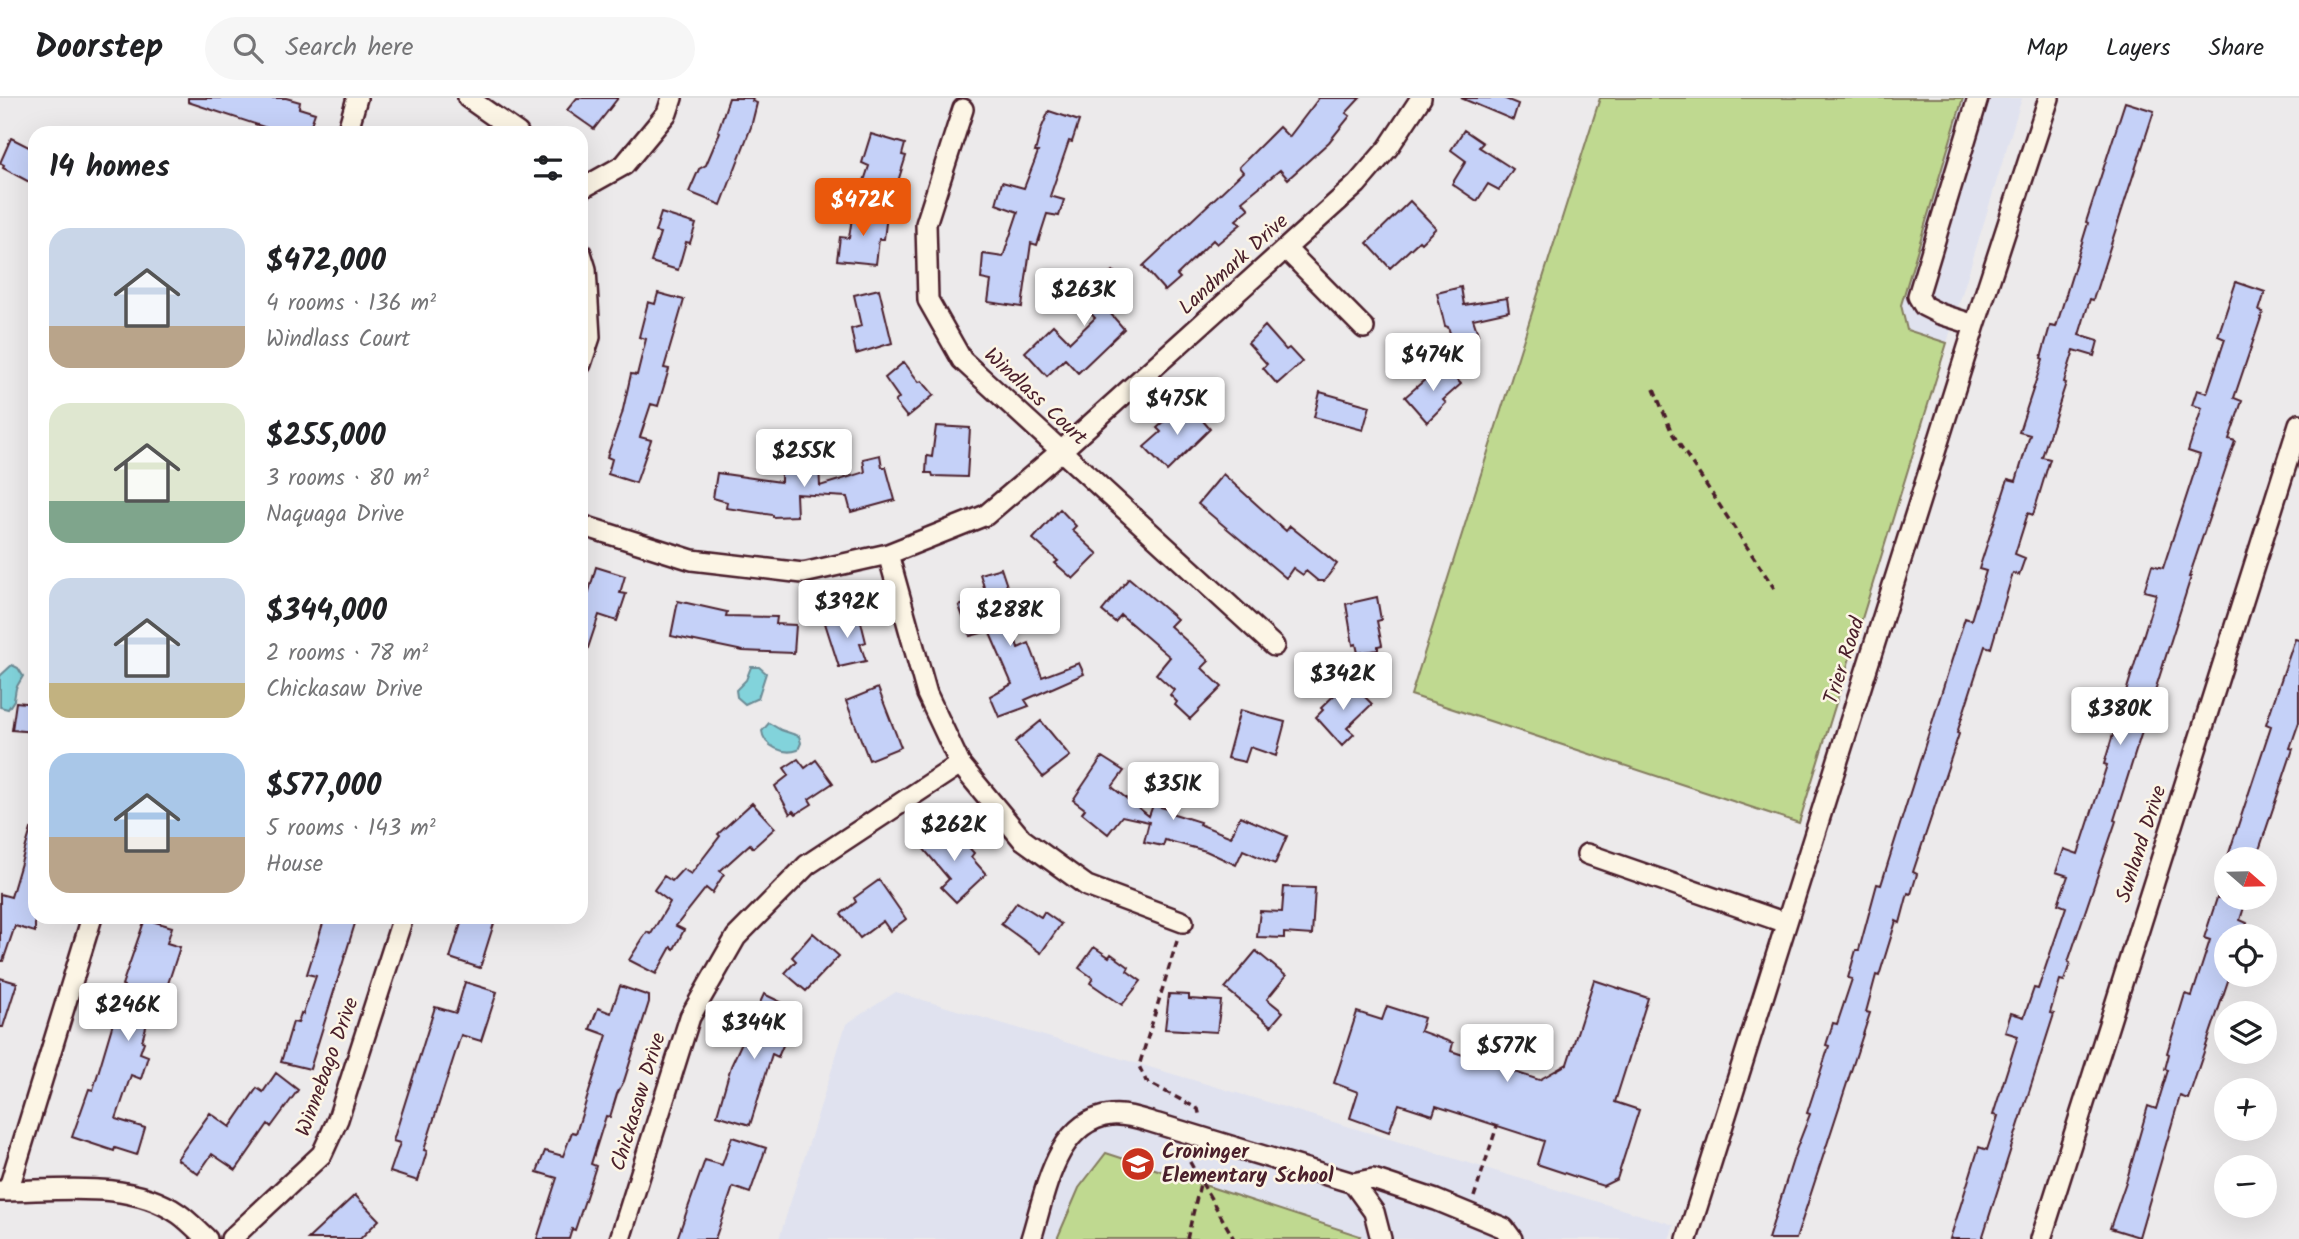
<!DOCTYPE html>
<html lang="en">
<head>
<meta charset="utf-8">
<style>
	body { margin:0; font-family:Kalam,sans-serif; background:#f6f6f6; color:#202124; height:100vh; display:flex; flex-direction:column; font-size:26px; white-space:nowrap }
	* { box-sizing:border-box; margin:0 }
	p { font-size:23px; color:#757577 }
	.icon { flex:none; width:38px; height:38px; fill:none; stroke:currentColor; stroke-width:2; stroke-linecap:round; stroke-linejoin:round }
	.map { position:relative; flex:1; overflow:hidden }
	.details { position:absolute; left:28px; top:28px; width:560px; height:798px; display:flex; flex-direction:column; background:#fff; border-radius:21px; box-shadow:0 7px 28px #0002 }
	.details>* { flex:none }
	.needle { width:46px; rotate:110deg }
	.buttons { position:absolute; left:2214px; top:749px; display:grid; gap:14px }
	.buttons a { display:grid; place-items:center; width:63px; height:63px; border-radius:50%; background:#fff; box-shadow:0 7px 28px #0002; font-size:35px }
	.price { position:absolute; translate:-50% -60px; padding:0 16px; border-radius:7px; background:#fff; color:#222; font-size:23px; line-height:46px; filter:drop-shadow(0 2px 4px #0008) }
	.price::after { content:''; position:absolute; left:50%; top:42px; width:21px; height:16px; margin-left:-10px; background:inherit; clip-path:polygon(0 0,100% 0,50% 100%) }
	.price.current { background:#ea580c; color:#fff }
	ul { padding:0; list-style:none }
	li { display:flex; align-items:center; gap:21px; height:175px; padding:0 21px }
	li span { display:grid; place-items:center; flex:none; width:196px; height:140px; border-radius:21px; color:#555 }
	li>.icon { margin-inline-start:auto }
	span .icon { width:84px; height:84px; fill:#fffc; stroke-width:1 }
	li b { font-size:30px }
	h2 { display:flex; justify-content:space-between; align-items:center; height:84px; padding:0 21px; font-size:30px }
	header { display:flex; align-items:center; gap:42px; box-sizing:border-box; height:98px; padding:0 35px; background:#fff; border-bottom:2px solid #e0e0e0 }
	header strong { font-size:33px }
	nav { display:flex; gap:38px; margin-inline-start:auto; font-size:24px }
	.search { width:490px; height:63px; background:#f6f6f6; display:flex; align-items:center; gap:18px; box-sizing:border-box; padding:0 24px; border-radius:38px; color:#757577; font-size:26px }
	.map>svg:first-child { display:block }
	.built { fill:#e0e2ef }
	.green { fill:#bfd990; stroke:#847c5e; stroke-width:2 }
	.water { fill:#82d3db; stroke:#6c8b95; stroke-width:2 }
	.building { fill:#c5d1f8; stroke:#4a1f2b; stroke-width:2 }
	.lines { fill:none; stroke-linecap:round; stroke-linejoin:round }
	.minor-casing { stroke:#4a1f2b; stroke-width:24 }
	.path { stroke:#4a1f2b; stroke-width:3.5; stroke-dasharray:7 5; stroke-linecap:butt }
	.minor { stroke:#fcf5e5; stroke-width:19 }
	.labels { text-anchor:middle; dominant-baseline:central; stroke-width:5; stroke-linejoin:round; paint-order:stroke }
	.street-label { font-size:21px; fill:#4a1f2b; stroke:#fcf5e5 }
	.poi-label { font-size:21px; font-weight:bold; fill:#4a1f2b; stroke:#fcf5e5; text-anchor:start }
</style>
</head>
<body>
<header>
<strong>Doorstep</strong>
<div class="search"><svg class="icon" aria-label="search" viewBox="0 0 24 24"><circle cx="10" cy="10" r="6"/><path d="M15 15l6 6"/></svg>Search here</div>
<nav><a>Map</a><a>Layers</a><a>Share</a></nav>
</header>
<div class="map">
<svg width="2299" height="1141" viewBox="0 0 2299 1141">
	<rect width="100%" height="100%" fill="#eceaeb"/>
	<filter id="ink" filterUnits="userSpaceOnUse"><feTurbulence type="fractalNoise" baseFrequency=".0143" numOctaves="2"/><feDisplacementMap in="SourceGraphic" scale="14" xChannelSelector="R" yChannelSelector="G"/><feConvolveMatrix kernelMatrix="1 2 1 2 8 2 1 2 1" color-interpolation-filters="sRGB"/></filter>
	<g filter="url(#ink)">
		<path class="built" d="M1963 0H2022L1947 245 1906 232 1901 207Z
			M896 894 1274 1006 1674 1127 1669 1141H779L846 926Z"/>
		<path class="green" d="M1600 0H1963L1901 207 1907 232 1947 245 1799 725 1411 597Z
			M1106 1055 1360 1138 1358 1141H1057L1079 1090Z"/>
		<path class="water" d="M12 567 18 570 23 578 16 590 14 602 8 611 0 609V578Z
			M751 569H759L766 575 758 600 745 606 737 599 736 592 746 582Z
			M769 625 781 632 799 638 801 645 798 652C784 657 764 649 762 633Z"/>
		<path class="building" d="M188 0H286L300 4 299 10 315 15 308 35H282L188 4Z
			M577 0H618L594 31 567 12Z
			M729 0H753L752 3 757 5 751 29 721 107 689 94 699 71 706 67 720 34 718 33Z
			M1319 0H1360L1346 15 1350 18 1329 44 1288 81 1280 72 1242 103 1249 111 1236 122 1241 126 1217 146 1213 142 1177 177 1180 180 1165 193 1143 168 1243 74 1239 69 1279 29 1289 39Z
			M1461 0H1503L1518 6 1513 22Z
			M2125 4 2154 13 2093 202 2090 201 2079 237 2098 243 2094 258 2074 252 2064 284 2066 285 2042 359 2050 361 2033 417 2028 415 2015 456 2025 460 2019 477 2013 475 1991 550 1985 548 1957 635 1959 636 1913 774 1917 776 1911 796 1908 795 1900 825 1896 823 1879 878 1876 877 1866 914 1870 915 1796 1141H1768L1796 1052 1810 1016 1807 1015 1829 948 1826 947 1833 925 1837 926 1852 881 1848 880 1856 852H1859L1877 786 1881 787 1965 520 1971 522 1986 473 1979 471 2008 381 2016 383 2030 337 2019 334 2043 261 2041 260 2050 228 2056 229 2088 125 2086 124Z
			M1049 13 1079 23 1072 44 1069 43 1050 98 1064 102 1059 118 1047 116 1037 147 1031 145 1022 209 988 204 991 183 981 181 983 156 1003 159 1018 114 996 106 1002 84 1024 90 1038 54H1035L1041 31Z
			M1464 32 1483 45 1479 49 1513 71 1499 92 1488 86 1477 103 1452 86 1466 63 1451 52Z
			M871 36 905 46 902 57 906 58 894 96 863 86 869 68 862 65Z
			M11 40 35 52V87L3 70 4 67 0 65Z
			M1410 103 1436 130 1421 145 1419 143 1390 170 1367 145Z
			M853 113 887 117 884 141H879L876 166 837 162 840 139 849 140Z
			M661 115 696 126 690 145 686 144 678 172 651 164 660 135 655 134Z
			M1113 173 1129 189 1124 195 1128 198 1110 215 1124 231 1078 275 1065 261 1047 278 1025 254 1053 227 1070 244 1095 220 1073 195 1087 182 1093 189Z
			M2236 184 2265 194 2259 213 2263 214 2234 300 2242 303 2229 341 2235 343 2189 479H2191L2114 722 2116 723 2068 864 2070 865 2064 883 2060 882 2050 915 2054 916 1982 1141H1950L1979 1049 1987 1052 1998 1018 1993 1017 2018 938 2005 934 2011 915 2024 919 2034 890 2038 891 2066 809 2058 806 2068 778 2056 774 2064 751 2078 756 2107 667 2104 666 2156 496 2144 493 2152 467 2163 470 2200 357 2188 353 2202 310 2192 307 2197 292 2207 295 2225 241 2218 238Z
			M1461 189 1464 207 1507 200 1509 213 1473 221 1478 236 1452 241 1448 229 1445 228 1437 195Z
			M879 191 892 245 856 256 851 231 861 228 854 197Z
			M658 195 684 202 664 270 669 271 658 308 651 306 640 339 651 342 636 385 608 376 612 361 607 359 622 316 631 276 637 277 646 241 639 239 648 204 655 206Z
			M1265 228 1286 252 1289 250 1302 264 1277 286 1263 270 1267 266 1248 245Z
			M904 264 919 284 922 283 934 297 907 319 895 304 899 300 885 280Z
			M1443 266 1461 286 1443 302 1446 305 1427 324 1405 299Z
			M1320 294 1370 308 1363 332 1314 319Z
			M1190 308 1210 331 1167 373 1144 349 1161 334 1157 330 1176 313 1181 316Z
			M936 328 970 330 967 379 933 378 932 375H926L927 358 932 359Z
			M880 357 882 369H886L895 402 851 414 847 399 796 396 797 418 773 419V417L726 410 727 404 713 400 717 375 781 384V370L819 367 820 388 865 374 863 361Z
			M1223 376 1286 433 1290 428 1337 466 1324 483H1318L1306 473 1303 477 1293 470 1286 480 1198 406Z
			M1060 411 1076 428 1072 432 1098 456 1073 481 1055 465 1058 463 1033 441Z
			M596 469 625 478 620 495 626 496 617 523 599 517 584 562 581 561V494L588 497Z
			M1001 470 1010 497 1004 500 1018 550 1029 545 1042 579 1079 565 1084 576 1025 602 1029 608 999 619 990 598 1012 586 989 533 970 538 959 508 987 499 980 476Z
			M1129 480 1177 521 1170 528 1209 563 1202 570 1222 589 1190 621 1175 607 1177 604 1170 597 1174 592 1156 576 1170 559 1121 517 1115 524 1102 513Z
			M1377 499 1381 522 1377 523 1382 547 1378 548V552L1358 555 1356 546 1353 547 1346 506Z
			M678 503 727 514 726 518 777 519 776 526 796 527 794 555 743 553 671 538Z
			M859 516 866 544 860 546 866 563 839 569 825 525Z
			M2295 541 2299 542V624L2290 650 2293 651 2256 761H2227L2271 628 2266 626Z
			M1349 583 1372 606 1347 630 1354 636 1342 648 1316 619 1323 612 1321 610Z
			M878 590 901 649 869 662 846 603Z
			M16 604 35 606V634L12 632Z
			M1240 612 1285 624 1276 658 1250 649 1245 664 1227 660Z
			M1041 623 1070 658 1043 679 1015 644Z
			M1102 659 1124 673 1112 689 1149 718 1153 707 1172 712 1171 715 1200 724 1199 726 1231 739 1240 718 1287 738 1275 766 1243 752 1236 767 1206 753 1165 742 1163 748 1144 744 1149 724 1122 718 1108 736 1082 715 1085 711 1073 702Z
			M798 661 805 670 816 662 833 685 809 701 812 706 796 716 793 713 790 716 775 688 789 677 784 670Z
			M752 705 775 730 753 750 750 746 720 773 724 776 712 795 706 790 676 828 684 832 674 851 671 849 656 876 629 862 647 834 651 836 670 804 654 792 664 778 672 783 683 771 691 776 720 738 718 736Z
			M949 727 974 755 971 759 986 776 956 804 941 789 949 781 922 749Z
			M31 731 35 732V834L15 828 3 863H0V796L11 799Z
			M879 782 906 821 890 833 883 823 860 840 841 816 856 804 854 800Z
			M1284 789 1315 790 1312 837 1284 835V840L1257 839 1260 813 1282 814Z
			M2217 800H2247L2240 822 2247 825 2242 838H2226V877H2230L2188 1001 2180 998 2139 1139 2110 1130 2127 1081 2148 1008 2156 1011 2168 972 2165 971 2169 956 2167 955 2185 896 2192 898 2210 842 2204 840Z
			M1017 804 1041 819 1044 814 1061 826 1041 855 1001 826Z
			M325 819H357L310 971 281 964 293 924 298 925 301 915 303 916 316 878 307 876Z
			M463 819H496L480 870 450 860Z
			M145 821 172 829 167 845 180 849 163 901 155 898 142 943 144 944 140 955 148 958 141 981 131 977 116 1021 145 1030 137 1057 115 1050 114 1053 72 1039 89 991 93 992 124 888 122 887Z
			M813 835 839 858 806 893 785 875 796 863 792 859Z
			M1094 849 1109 859 1111 856 1129 869 1127 873 1141 883 1122 907 1090 885 1093 880 1079 870Z
			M1256 853 1286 878 1267 901 1283 914 1271 928 1225 890Z
			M0 880 17 885 3 929H0Z
			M1594 882 1648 900 1615 1004 1639 1012 1617 1081 1603 1088 1537 1066 1544 1043 1436 1008 1433 1017 1399 1006 1389 1034 1350 1020 1358 994 1334 985 1357 914 1382 922 1387 908 1424 920 1420 933 1453 945 1451 953 1539 982 1567 966Z
			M465 884 497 894 481 943 461 937 424 1052 427 1053 418 1083 390 1074 400 1045 393 1043 435 909 456 915Z
			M620 888 649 898V904L624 983 617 996 610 1019 606 1018 591 1066 596 1068 589 1090 575 1132 572 1131 569 1141H537L557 1080 537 1074 545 1053 563 1058 572 1034 576 1035 607 937 590 931 598 910 611 915Z
			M764 896 789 908 778 932 788 936 778 959 772 956 750 1027 717 1017 731 968Z
			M1169 896 1189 897V901L1221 903 1217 934 1165 931Z
			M276 975 298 992 271 1029 268 1026 236 1072 212 1056 198 1076 177 1061 210 1015 230 1029 257 990 263 994Z
			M732 1039 766 1050 750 1095 733 1089 715 1141H677L705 1062 722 1067Z
			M355 1097 379 1122 360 1141H308Z"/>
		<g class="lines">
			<g class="minor-casing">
				<path id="minor" d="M468 0 518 35
					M963 11 926 126 928 202 962 262 1274 548
					M347 35 357 0
					M581 91 624 67 667 15 672 0
					M1286 151 1364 230
					M581 155 586 171 590 239 581 266
					M1975 227 1940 216 1924 208 1918 198 1978 0
					M581 427 692 462 803 475 888 456 986 417 1061 353 1357 86 1388 50 1421 0
					M888 456 927 596 960 666 1022 741 1087 788 1183 824
					M1587 756 1786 825
					M1353 1085 1374 1114 1381 1141
					M0 1093C57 1093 129 1081 179 1116 189 1123 198 1133 207 1141
					M8 1093 92 819
					M231 1141 322 1056 338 1021 403 819
					M620 1141 690 919 736 839 807 767 960 666
					M1031 1141C1045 1097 1055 1023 1111 1017 1126 1015 1144 1022 1158 1026L1353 1085 1373 1081 1436 1102 1504 1130 1512 1141
					M1687 1141 1975 227 2049 0
					M2041 1141 2299 326"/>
			</g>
			<path class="path" d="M1654 291 1672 335 1774 490
				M1177 843 1139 968 1146 983 1198 1011 1200 1019
				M1189 1053 1187 1059 1234 1141
				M1474 1099 1497 1028
				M1187 1141 1200 1086"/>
			<use href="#minor" class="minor"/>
		</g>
	</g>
	<defs>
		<g id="school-disc" transform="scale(1.75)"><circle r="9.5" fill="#c8321e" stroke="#fcf5e5"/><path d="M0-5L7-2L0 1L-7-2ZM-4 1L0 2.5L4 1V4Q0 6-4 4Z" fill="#fff"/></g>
	</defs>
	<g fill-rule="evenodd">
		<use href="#school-disc" x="1138" y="1066"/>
	</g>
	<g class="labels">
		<g class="street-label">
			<text transform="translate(1234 167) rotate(-42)">Landmark Drive</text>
			<text transform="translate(1035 299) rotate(43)">Windlass Court</text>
			<text transform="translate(1845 563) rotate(-72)">Trier Road</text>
			<text transform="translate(2142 746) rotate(-72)">Sunland Drive</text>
			<text transform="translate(328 969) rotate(-70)">Winnebago Drive</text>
			<text transform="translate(639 1004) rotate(-73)">Chickasaw Drive</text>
		</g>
		<g class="poi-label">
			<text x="1162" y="1054">Croninger<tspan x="1162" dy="24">Elementary School</tspan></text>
		</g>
	</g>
</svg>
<div class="buttons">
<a><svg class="needle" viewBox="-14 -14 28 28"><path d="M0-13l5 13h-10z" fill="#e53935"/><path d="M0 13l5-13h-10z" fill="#757577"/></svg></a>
<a><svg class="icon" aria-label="locate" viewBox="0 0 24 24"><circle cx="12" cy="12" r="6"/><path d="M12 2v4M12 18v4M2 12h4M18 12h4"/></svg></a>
<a><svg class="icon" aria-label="layers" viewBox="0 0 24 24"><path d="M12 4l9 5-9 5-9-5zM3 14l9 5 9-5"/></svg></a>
<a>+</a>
<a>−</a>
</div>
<b class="price current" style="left:863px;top:140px">$472K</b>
<b class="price" style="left:1084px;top:230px">$263K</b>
<b class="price" style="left:1433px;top:295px">$474K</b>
<b class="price" style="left:1177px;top:339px">$475K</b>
<b class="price" style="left:804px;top:391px">$255K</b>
<b class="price" style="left:847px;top:542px">$392K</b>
<b class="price" style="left:1010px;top:550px">$288K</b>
<b class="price" style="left:1343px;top:614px">$342K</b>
<b class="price" style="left:2120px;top:649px">$380K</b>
<b class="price" style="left:1173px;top:724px">$351K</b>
<b class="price" style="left:954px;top:765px">$262K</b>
<b class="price" style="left:128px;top:945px">$246K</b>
<b class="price" style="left:754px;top:963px">$344K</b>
<b class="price" style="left:1507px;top:986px">$577K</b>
<section class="details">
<h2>14 homes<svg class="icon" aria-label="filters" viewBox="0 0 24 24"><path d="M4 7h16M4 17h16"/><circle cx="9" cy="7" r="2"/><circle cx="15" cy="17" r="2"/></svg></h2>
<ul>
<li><span style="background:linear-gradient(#c9d6e8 70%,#b9a48a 0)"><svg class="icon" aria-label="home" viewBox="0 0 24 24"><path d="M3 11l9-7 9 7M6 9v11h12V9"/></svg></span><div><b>$472,000</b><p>4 rooms · 136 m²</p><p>Windlass Court</p></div></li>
<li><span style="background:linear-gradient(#dfe7d0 70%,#7fa58c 0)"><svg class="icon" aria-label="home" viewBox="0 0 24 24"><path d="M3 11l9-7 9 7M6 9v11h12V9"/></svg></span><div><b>$255,000</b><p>3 rooms · 80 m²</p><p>Naquaga Drive</p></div></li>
<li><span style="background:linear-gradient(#c9d6e8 75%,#c2b280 0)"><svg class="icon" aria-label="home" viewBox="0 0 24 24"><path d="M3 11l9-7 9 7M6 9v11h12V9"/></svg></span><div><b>$344,000</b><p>2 rooms · 78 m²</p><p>Chickasaw Drive</p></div></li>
<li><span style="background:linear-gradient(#a9c7e8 60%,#b9a48a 0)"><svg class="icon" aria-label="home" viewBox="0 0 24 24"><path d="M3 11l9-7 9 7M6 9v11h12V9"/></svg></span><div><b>$577,000</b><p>5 rooms · 143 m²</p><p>House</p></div></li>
</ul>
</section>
</div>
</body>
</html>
